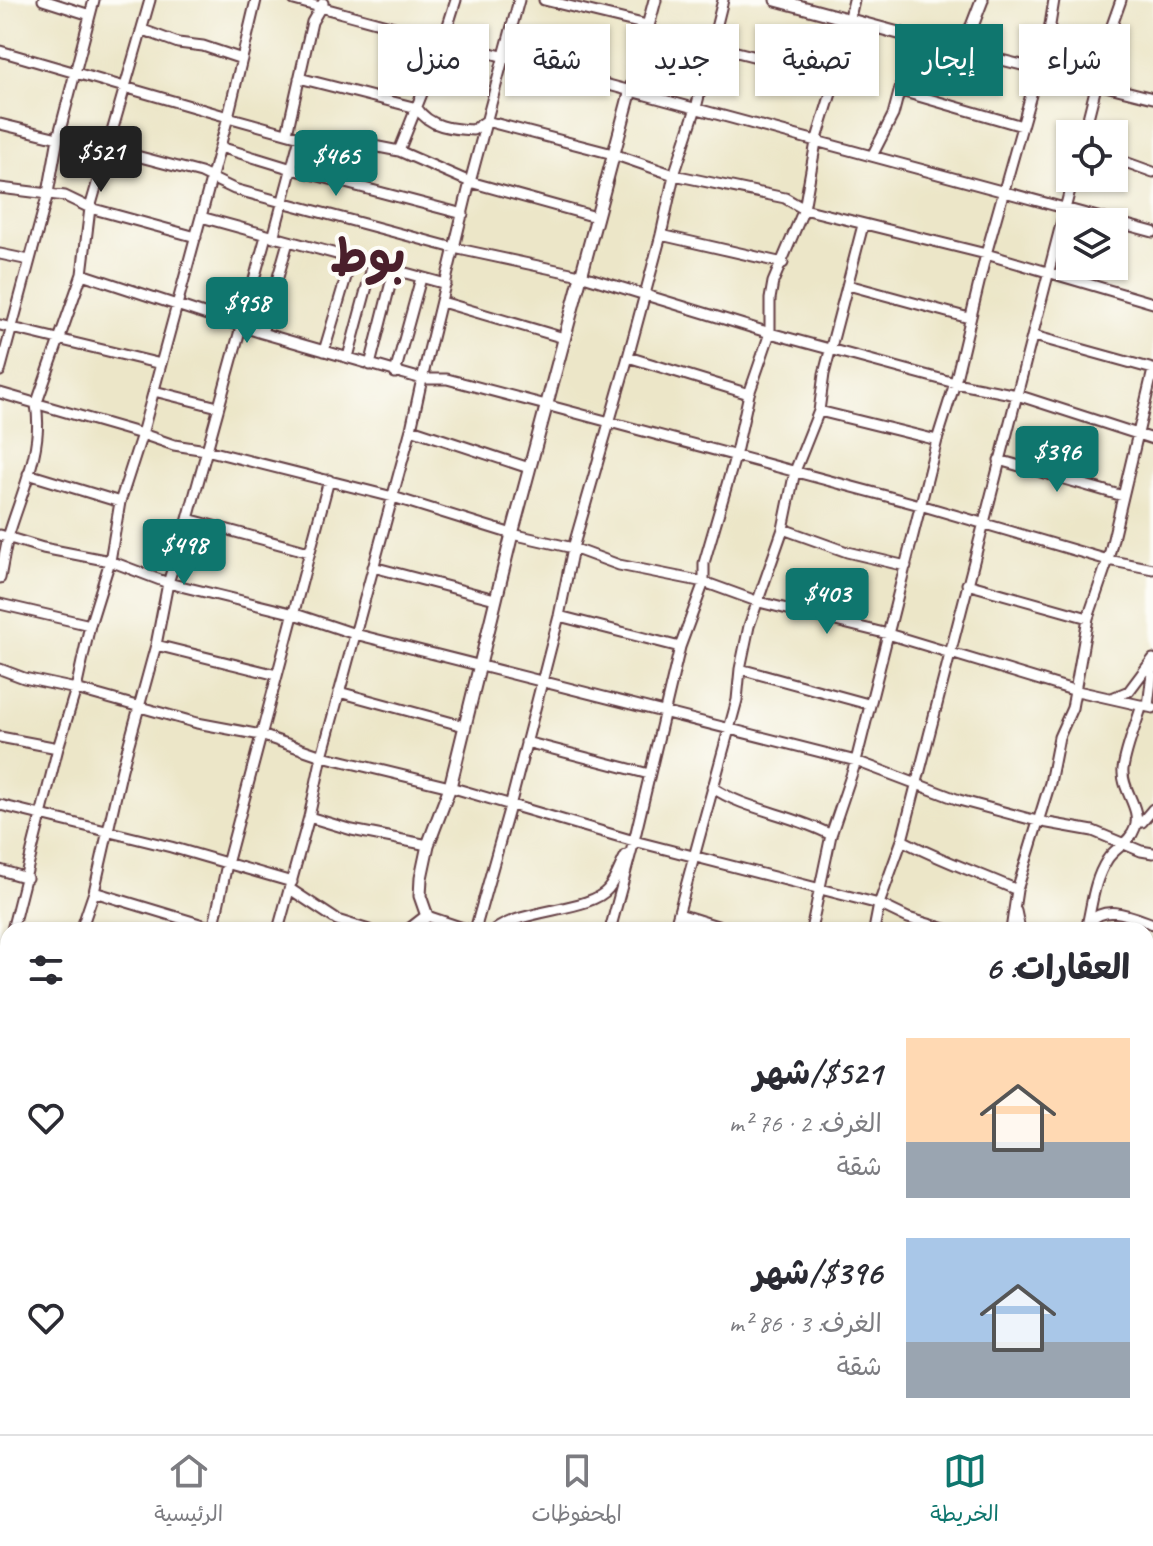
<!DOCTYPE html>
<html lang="ar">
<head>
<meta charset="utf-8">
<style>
	body { margin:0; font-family:Caveat,"Playpen Sans Arabic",sans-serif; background:#f2f2f3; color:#2b2b33; direction:rtl; height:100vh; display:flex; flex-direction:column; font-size:30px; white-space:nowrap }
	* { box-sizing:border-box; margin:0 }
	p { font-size:26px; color:#7c7c81 }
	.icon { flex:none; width:44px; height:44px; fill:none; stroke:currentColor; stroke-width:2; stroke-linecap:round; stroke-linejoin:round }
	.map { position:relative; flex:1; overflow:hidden; direction:ltr }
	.side { position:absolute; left:0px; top:922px; width:1154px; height:512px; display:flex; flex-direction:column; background:#fff; border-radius:24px 24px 0 0; box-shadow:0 2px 6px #0004; direction:rtl }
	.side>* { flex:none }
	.banner { position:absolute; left:24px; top:24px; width:1106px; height:72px; direction:rtl; display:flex; gap:16px }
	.buttons { position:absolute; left:1056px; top:120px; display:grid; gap:16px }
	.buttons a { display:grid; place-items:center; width:72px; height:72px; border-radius:0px; background:#fff; box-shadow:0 2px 6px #0004; font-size:40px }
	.price { position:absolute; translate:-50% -68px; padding:0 18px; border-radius:8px; background:#0f766e; color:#fff; font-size:26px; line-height:52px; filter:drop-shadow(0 2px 4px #0008) }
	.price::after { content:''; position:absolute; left:50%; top:48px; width:24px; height:18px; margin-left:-12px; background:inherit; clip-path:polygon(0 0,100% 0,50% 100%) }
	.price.selected { background:#222; color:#fff }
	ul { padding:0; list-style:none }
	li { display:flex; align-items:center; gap:24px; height:200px; padding:0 24px }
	li span { display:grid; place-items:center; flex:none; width:224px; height:160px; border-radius:0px; color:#555 }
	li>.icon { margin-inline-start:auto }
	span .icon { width:96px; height:96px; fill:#fffc; stroke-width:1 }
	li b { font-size:34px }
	h2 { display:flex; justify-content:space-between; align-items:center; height:96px; padding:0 24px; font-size:34px }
	.tag { padding:0 28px; border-radius:0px; background:#fff; box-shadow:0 2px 6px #0004; font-size:28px; line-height:72px }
	.tag.selected { background:#0f766e; color:#fff }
	.tabs { display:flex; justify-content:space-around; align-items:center; height:112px; border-top:2px solid #e1e1e2; background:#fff; font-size:22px; color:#7c7c81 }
	.tabs a { display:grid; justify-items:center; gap:4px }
	.tabs .selected { color:#0f766e }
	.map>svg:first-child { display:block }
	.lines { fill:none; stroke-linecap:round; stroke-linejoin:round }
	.stream { stroke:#49b7c3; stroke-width:2 }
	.minor-casing { stroke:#623d43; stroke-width:13 }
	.tertiary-casing { stroke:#623d43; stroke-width:15 }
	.minor { stroke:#fff; stroke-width:9 }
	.tertiary { stroke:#fff; stroke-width:11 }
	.labels { text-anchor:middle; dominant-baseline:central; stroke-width:8; stroke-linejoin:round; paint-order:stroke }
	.town-label { font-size:48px; font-weight:bold; fill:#4a1f2b; stroke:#fdfcf7 }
</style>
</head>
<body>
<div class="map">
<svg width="1153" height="1434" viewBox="0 0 1153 1434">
	<rect width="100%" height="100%" fill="#fdfcf7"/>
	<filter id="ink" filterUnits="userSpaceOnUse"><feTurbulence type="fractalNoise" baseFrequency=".0125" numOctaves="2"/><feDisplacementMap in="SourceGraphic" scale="16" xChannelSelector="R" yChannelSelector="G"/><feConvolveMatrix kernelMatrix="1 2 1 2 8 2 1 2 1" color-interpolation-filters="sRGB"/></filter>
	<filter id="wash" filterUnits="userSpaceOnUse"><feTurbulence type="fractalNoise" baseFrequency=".006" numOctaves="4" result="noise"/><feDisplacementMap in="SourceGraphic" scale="32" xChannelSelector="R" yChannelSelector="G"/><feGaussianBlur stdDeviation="1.8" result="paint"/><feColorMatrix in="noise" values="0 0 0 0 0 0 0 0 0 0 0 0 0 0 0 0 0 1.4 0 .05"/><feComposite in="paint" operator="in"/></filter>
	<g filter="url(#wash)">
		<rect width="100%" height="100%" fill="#ece6c8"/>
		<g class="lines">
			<path class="stream" d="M4 1415 8 1418
				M37 1426 49 1434"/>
		</g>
	</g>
	<g filter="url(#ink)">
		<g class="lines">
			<g class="minor-casing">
				<path id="minor" d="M43 0 90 15
					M294 0 1153 232
					M519 0 470 182 399 151 348 141 300 137 228 117 142 434 174 445 206 450 393 497 512 534 573 548 619 565 704 582 759 602 888 634 1073 690 1153 708
					M544 0 647 25
					M143 30 178 43 203 46 242 59
					M713 46 836 77
					M958 49 1153 98
					M0 51 228 117 256 0
					M299 78 417 108C429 127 452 129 473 130L486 121 613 154 674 175 785 198 804 209 986 254 1153 303
					M901 91 1022 126
					M0 124 58 138
					M287 133 312 22 323 3
					M1084 134 1110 31 1121 0
					M220 147 292 169 463 214
					M107 151 129 154 201 173 234 189 282 202 454 248 580 275 770 333 955 383 1017 395 1153 439
					M399 151 443 41 456 0
					M872 156 893 115 913 39
					M1114 158 1153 172
					M0 188 65 196 90 208 196 237
					M201 217 446 284
					M596 217 470 182 422 379H447L546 405 920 505 1108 560 1153 569
					M661 235 783 263
					M273 238 300 137
					M0 254 29 260
					M82 274 262 333 422 379 411 429 322 756 309 817 278 930
					M848 285 969 318
					M442 302 564 338
					M0 325 161 364
					M262 333 288 242
					M1034 336 1153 369
					M324 351 352 257
					M348 357 373 264
					M628 357 749 394
					M370 365 394 270
					M0 371 48 193 58 138 94 0
					M395 373 421 278
					M154 391 218 407
					M0 393 142 434 120 502 110 561 90 625 76 689 58 748 12 930
					M819 411 937 440
					M411 429 529 468
					M999 460 1123 496
					M28 474 120 502
					M188 519 309 552
					M783 529 847 552 906 566
					M0 535 43 548 110 561 168 583 295 614 355 634 856 761 959 800 1037 821 1093 831 1141 851 1153 853
					M373 567 495 599
					M0 578C3 563 5 548 9 534 21 494 44 447 36 405L82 274 90 208 150 0
					M967 584 1088 618
					M0 604 90 625
					M559 616 680 647
					M156 645 277 675
					M0 669 24 678 76 689 197 723 261 735 322 756 450 787 634 841 879 904 908 918 949 930
					M740 669 868 704
					M339 692 464 726
					M1112 698 1129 691 1153 659
					M1148 706 1153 665
					M0 737 58 748
					M526 742 649 774
					M712 787C744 810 793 814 831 835
					M0 805 171 847 292 882
					M309 817 352 830 428 845
					M1136 822H1142L1153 809
					M902 840C939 860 979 873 1017 890
					M0 870 27 878
					M290 889 337 920 369 930
					M94 892 213 928
					M1016 911 1020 930
					M679 914 730 930
					M427 916 469 930
					M1090 922C1106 903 1133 917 1153 924
					M81 930 94 892 122 769 156 645 168 583 188 519 266 236
					M213 930 227 864 329 480
					M475 930 510 806 559 616 573 548 628 357 661 235 674 175 696 108 723 0
					M495 930C525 908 590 911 608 889 616 880 620 865 626 855
					M610 930 634 841 680 647 704 582V563L735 457 749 394 770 333V299L773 282 804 209 816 142 836 77 854 0
					M674 930 737 700 740 669 749 626 783 529 795 471 819 411 824 374 863 225
					M811 930 831 835 856 761 937 440 955 383 986 254 1049 31 1054 0
					M874 930 879 904 902 840 1073 178
					M1011 930 1017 890 1050 783 1059 737 1072 708 1088 618 1108 560 1153 370
					M1086 930C1092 906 1093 882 1107 860 1114 848 1130 843 1135 828 1142 808 1121 790 1123 769 1126 748 1136 725 1142 705
					M0 983 8 944
					M1146 991 1153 994
					M1146 1061 1153 1064
					M0 1065 8 1067
					M1146 1127 1153 1129
					M0 1139 8 1140
					M1146 1254 1153 1255
					M0 1268 8 1224
					M1146 1296 1153 1301
					M0 1334 8 1336
					M1146 1338H1153
					M1146 1400 1153 1391
					M102 1426 112 1434
					M523 1426 542 1429 552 1426
					M611 1426 633 1434
					M789 1426 791 1434
					M841 1426 848 1434
					M994 1426 1015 1434
					M1050 1426 1056 1434
					M151 1434 160 1426
					M477 1434 480 1426
					M679 1434 682 1426
					M751 1434 756 1427 761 1426
					M824 1434 828 1426
					M871 1434 874 1426
					M946 1434 947 1426
					M1079 1434 1104 1426
					M1121 1434 1125 1426"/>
			</g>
			<g class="tertiary-casing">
				<path id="tertiary" d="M776 0 958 49 972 26 982 0
					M409 930 427 916 420 896 421 878 428 845 450 787 512 534 655 0
					M0 1404 8 1408
					M48 1426 65 1434
					M353 1434 354 1426"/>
			</g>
			<use href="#minor" class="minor"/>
			<use href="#tertiary" class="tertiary"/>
		</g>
	</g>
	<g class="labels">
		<g class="town-label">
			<text x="368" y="256">بوط</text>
		</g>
	</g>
</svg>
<div class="buttons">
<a><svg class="icon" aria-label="locate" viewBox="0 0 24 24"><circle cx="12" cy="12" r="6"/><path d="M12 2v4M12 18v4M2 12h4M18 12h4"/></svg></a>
<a><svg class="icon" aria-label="layers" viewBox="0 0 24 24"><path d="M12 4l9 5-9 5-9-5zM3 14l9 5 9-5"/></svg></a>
</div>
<b class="price selected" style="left:101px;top:194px">$521</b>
<b class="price" style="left:336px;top:198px">$465</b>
<b class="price" style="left:247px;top:345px">$958</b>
<b class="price" style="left:1057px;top:494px">$396</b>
<b class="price" style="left:184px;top:587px">$498</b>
<b class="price" style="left:827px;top:636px">$403</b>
<div class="banner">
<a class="tag">شراء</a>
<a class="tag selected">إيجار</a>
<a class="tag">تصفية</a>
<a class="tag">جديد</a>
<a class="tag">شقة</a>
<a class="tag">منزل</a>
</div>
<section class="side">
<h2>العقارات: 6<svg class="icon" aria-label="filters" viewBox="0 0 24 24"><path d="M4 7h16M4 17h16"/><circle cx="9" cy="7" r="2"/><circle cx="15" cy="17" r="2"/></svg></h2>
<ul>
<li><span style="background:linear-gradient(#ffd9b3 65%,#9aa5b1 0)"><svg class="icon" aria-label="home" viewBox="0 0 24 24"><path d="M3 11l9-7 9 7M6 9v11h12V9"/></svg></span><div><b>$521/شهر</b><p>الغرف: 2 · 76 m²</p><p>شقة</p></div><svg class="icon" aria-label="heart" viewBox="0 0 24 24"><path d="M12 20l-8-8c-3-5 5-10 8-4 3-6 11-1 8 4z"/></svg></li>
<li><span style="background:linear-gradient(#a9c7e8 65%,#9aa5b1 0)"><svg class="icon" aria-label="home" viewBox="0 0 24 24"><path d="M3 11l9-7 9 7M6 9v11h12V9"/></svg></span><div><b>$396/شهر</b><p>الغرف: 3 · 86 m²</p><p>شقة</p></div><svg class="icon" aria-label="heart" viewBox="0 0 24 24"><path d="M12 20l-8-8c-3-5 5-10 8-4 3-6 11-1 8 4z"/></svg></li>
</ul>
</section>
</div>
<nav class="tabs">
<a class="selected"><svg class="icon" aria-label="map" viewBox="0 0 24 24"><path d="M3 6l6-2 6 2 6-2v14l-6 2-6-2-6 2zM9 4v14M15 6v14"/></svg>الخريطة</a>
<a><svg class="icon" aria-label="saved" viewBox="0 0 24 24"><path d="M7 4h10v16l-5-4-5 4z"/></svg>المحفوظات</a>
<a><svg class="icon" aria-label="home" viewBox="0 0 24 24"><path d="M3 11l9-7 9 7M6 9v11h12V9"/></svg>الرئيسية</a>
</nav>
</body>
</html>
